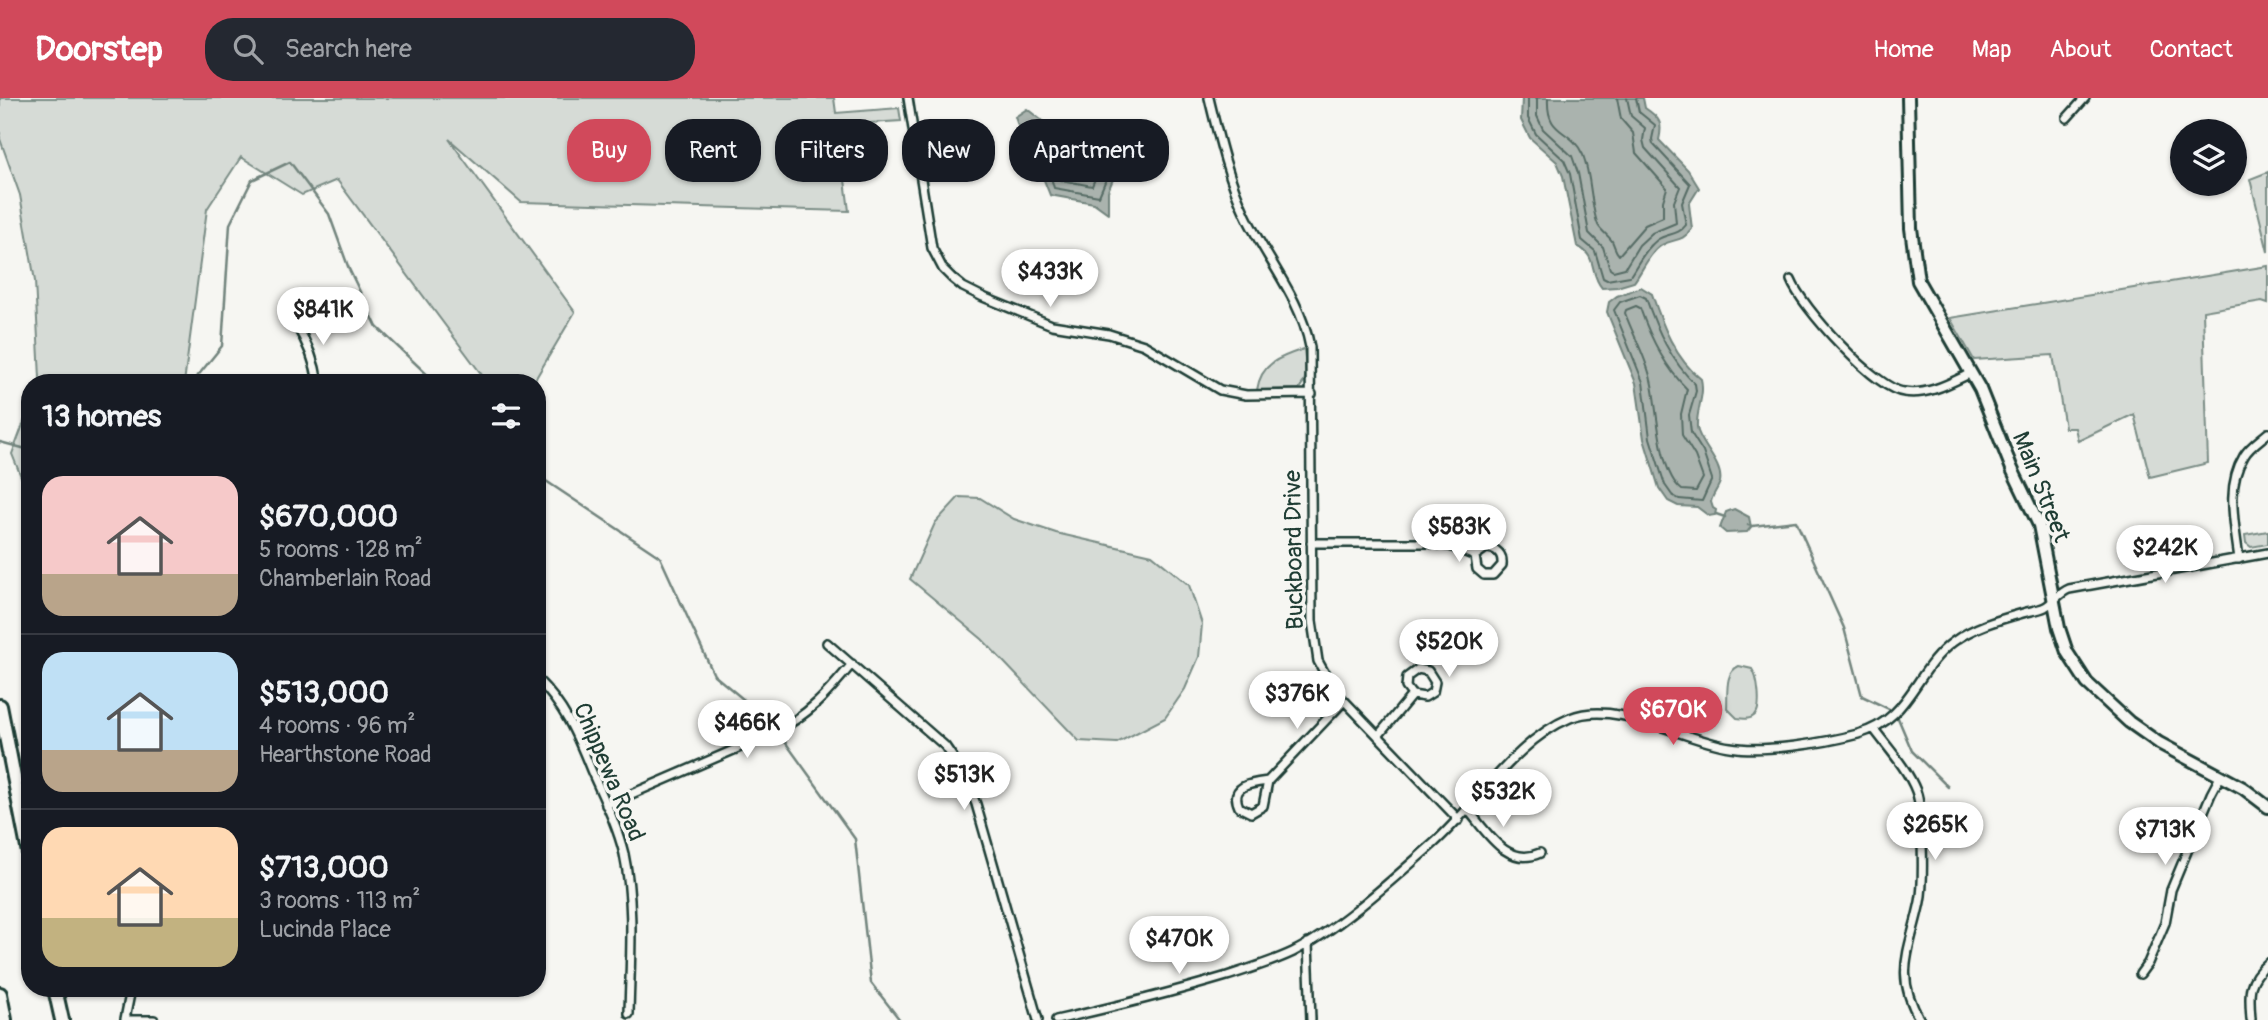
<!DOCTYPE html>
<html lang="en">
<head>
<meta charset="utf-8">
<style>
	body { margin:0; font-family:Pangolin,sans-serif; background:#242831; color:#f1f3f6; height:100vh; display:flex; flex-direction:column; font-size:26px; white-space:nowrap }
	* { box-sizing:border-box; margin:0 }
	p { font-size:23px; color:#9ea1a6 }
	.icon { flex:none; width:38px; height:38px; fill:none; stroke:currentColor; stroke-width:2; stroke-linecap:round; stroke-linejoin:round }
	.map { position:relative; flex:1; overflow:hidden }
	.sheet { position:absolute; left:21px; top:276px; width:525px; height:623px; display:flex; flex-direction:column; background:#171b24; border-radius:28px; box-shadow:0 2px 5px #0004 }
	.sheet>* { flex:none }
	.banner { position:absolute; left:567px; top:21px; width:665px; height:63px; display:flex; gap:14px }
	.fabs { position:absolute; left:2170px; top:21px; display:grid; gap:14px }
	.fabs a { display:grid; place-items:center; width:77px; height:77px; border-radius:50%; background:#171b24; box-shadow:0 2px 5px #0004; font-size:35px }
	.price { position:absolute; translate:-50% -60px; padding:0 16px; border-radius:24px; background:#fff; color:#222; font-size:23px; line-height:46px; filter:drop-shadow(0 2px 4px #0008) }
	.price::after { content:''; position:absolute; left:50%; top:42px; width:21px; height:16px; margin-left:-10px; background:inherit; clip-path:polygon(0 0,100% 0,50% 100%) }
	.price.on { background:#d1495b; color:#fff }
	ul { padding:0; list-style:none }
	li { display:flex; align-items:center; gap:21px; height:175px; padding:0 21px }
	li+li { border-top:2px solid #363941 }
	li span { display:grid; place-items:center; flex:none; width:196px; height:140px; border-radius:21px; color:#555 }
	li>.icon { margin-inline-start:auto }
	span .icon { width:84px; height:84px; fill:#fffc; stroke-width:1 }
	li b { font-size:30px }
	h2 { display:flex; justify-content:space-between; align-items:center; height:84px; padding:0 21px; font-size:30px }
	.pill { padding:0 24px; border-radius:28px; background:#171b24; box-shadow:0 2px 5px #0004; font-size:24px; line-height:63px }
	.pill.on { background:#d1495b; color:#fff }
	header { display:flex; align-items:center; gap:42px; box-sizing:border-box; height:98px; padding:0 35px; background:#d1495b; color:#fff }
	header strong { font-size:33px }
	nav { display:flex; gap:38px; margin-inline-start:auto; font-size:24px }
	.search { width:490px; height:63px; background:#242831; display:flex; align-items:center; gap:18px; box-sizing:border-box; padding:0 24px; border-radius:28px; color:#9ea1a6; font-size:26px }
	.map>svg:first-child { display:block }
	.green { fill:#d6dbd6; stroke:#7a8c85; stroke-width:2 }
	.water { fill:#aab3ae; stroke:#72847d; stroke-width:2 }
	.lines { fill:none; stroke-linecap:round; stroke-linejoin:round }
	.shore { stroke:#576c65; stroke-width:2 }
	.stream { stroke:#72847d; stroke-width:2.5 }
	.street-casing { stroke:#1f3d34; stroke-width:12 }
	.secondary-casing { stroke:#1f3d34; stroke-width:16 }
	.highway-casing { stroke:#1f3d34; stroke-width:18 }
	.street { stroke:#f6f6f2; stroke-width:7 }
	.secondary { stroke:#f6f6f2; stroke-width:10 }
	.highway { stroke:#f6f6f2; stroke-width:12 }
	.labels { text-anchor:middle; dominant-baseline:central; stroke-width:7; stroke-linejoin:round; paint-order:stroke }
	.street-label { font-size:24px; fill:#1f3d34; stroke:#f6f6f2 }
</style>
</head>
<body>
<header>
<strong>Doorstep</strong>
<div class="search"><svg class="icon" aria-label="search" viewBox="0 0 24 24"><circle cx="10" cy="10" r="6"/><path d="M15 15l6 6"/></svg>Search here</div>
<nav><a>Home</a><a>Map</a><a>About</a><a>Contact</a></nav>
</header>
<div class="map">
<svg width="2268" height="922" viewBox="0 0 2268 922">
	<rect width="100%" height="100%" fill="#f6f6f2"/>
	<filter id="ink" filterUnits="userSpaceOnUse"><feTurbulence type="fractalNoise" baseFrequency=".0143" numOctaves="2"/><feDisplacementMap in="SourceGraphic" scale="14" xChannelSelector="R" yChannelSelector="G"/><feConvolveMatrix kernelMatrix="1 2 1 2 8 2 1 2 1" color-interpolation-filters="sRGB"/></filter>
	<g filter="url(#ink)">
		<path class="green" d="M0 0H834L836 15 899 10 901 23 838 27 849 113 521 104 449 41 575 214 533 285H488L337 82 302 97 241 59 207 111 184 285H38L40 280 35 183 20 97 0 41Z
			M2268 74V154L2250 81Z
			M2268 168V205L2262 203 2203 213 2208 365 2150 379 2134 316 2078 343 2075 330H2065L2053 257 1974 262 1950 220Z
			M1304 251C1305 264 1310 282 1298 291L1257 292C1261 265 1280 259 1304 251Z
			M30 308V401L12 356Z
			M959 399 980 400 1014 421 1056 435 1152 457 1189 487 1202 526 1199 559 1185 591 1165 620 1117 645 1079 643 982 541 910 481 935 425Z
			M2268 433V446L2251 449 2246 445 2245 437Z
			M1739 568 1752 571C1758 579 1762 610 1755 617 1750 622 1743 621 1737 620L1727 610C1728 596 1724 574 1739 568Z"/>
		<path class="water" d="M1522 0H1643L1645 10C1660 20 1663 25 1659 42L1688 72 1699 90 1689 106 1692 131C1681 145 1675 140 1662 147 1651 153 1642 173 1634 184L1617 189 1602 190C1589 175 1598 158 1577 148L1563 78 1557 64 1530 40 1521 22Z
			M1027 11 1045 25 1048 40 1035 58 1027 55 1015 19Z
			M1069 36 1099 48 1116 45 1119 67 1108 93V115L1094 105 1050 97 1042 77 1054 51Z
			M1641 189 1652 196C1662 226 1675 261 1701 281 1705 298 1696 312 1697 329 1698 344 1724 366 1720 384 1718 391 1712 397 1711 404L1713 410 1716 412 1715 417 1709 418 1697 409 1678 408 1668 403 1659 390 1644 341 1636 285 1607 214 1609 204 1617 198Z
			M1734 411 1749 419 1751 429 1747 434 1726 435 1720 430 1726 414Z"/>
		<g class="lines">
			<path class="shore" d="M1528 0V20L1536 36 1564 62 1570 76 1582 142 1595 153 1603 180 1607 182 1630 178C1638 166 1645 151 1657 142 1667 135 1678 138 1686 127L1682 105 1690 86 1653 46 1652 41 1655 27 1639 14 1636 0
				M1537 0V18L1543 31 1572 58 1578 75 1589 135 1603 149 1610 171 1613 173 1625 170 1639 147 1652 135 1676 125 1674 104 1680 89 1645 50 1643 42 1645 30 1631 18 1627 0
				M1548 0C1546 39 1571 29 1583 57 1592 80 1590 107 1598 127 1601 133 1608 137 1612 143 1615 149 1615 153 1619 157L1645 127 1663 119V103L1667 90 1636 55 1633 35 1621 21 1617 0
				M1071 45 1097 55 1110 56 1112 67 1099 98 1054 90 1050 76 1060 55Z
				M1073 55 1101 66 1092 88 1061 82C1058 73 1066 61 1073 55Z
				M1640 197 1646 200C1657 232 1671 263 1695 286L1696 293 1689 317 1691 335 1703 354 1712 381 1702 403 1679 401 1672 397 1665 387 1650 340 1643 284 1614 212 1620 204Z
				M1636 208 1640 210C1650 239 1665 269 1687 291L1681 316 1682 337 1695 358 1703 380 1696 393 1682 392C1658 374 1658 310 1651 282 1646 259 1633 237 1625 215L1626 212Z"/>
			<path class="stream" d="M192 285 222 248 230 126 252 82 290 64 329 116 349 171 377 229 436 285
				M0 344 30 352
				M537 377 660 459 714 577 772 625
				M1716 416 1725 419
				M1748 427 1752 428 1796 423 1844 530 1862 598 1889 611
				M1898 620 1912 653 1948 689
				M783 641 855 741 871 885 900 922"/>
			<g class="street-casing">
				<path id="street" d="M908 0 932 150 943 171 952 180 963 189 983 199 1052 227 1109 236 1144 247 1220 292 1246 297 1312 296
					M1209 0C1219 41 1228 80 1246 118 1267 162 1301 201 1310 249L1312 523 1318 563 1334 592 1459 722
					M2067 20 2085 0
					M1791 182C1801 208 1875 291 1904 294 1927 298 1950 285 1971 275
					M295 225C307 244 315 263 318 285
					M1311 445H1430L1450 448 1475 458 1477 471 1484 477H1493L1502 467C1503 456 1497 450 1486 450L1475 458
					M2239 461C2235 427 2225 389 2244 358 2249 349 2260 342 2268 335
					M827 545 945 648 963 674 976 706 1038 922
					M537 581C564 607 577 637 591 672 603 699 617 727 624 756 635 808 630 864 629 916
					M1874 631C1888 650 1907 670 1916 693 1923 711 1924 785 1920 804 1910 852 1893 876 1920 922
					M1378 638 1412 597 1425 599 1433 594 1435 584 1428 573 1418 571 1407 579 1406 589 1412 597
					M1268 683C1252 685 1229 687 1239 709L1251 715 1263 708 1268 683 1344 603
					M606 707 773 635C809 617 827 596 852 566
					M1468 712C1487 734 1507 770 1540 755
					M1308 845 1311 922
					M2140 876 2148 865 2165 825 2171 792 2211 696 2220 679
					M125 921 131 891
					M2251 921C2249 895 2247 883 2268 865
					M125 922H154
					M1056 922C1114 909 1170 895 1227 878 1249 871 1272 864 1293 854 1339 831 1393 781 1433 746 1476 708 1516 642 1570 620 1617 601 1682 642 1730 649 1764 655 1824 645 1858 636 1910 622 1915 572 1953 544 1973 529 1998 522 2023 515 2030 513 2039 512 2045 509 2054 504 2059 495 2069 491L2268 455"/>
			</g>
			<g class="secondary-casing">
				<path id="secondary" d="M1908 0 1911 130 1918 183 1980 291 2012 371 2039 427 2059 530 2067 554 2087 585 2129 624 2159 645 2243 690 2268 709"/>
			</g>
			<g class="highway-casing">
				<path id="highway" d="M0 608 30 760
					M55 891 62 922
					M0 896 5 922"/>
			</g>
			<use href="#street" class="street"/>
			<use href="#secondary" class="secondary"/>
			<use href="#highway" class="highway"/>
		</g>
	</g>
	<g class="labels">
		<g class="street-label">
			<text transform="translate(2041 389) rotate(68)">Main Street</text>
			<text transform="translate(1294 452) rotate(-91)">Buckboard Drive</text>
			<text transform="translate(609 674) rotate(67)">Chippewa Road</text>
		</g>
	</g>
</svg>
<div class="fabs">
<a><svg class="icon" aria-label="layers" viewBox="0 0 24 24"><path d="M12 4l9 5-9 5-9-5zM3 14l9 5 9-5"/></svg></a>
</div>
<b class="price" style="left:1050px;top:211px">$433K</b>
<b class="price" style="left:323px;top:249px">$841K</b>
<b class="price" style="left:1459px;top:466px">$583K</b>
<b class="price" style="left:2165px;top:487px">$242K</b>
<b class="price" style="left:1449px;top:581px">$520K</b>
<b class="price" style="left:1297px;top:633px">$376K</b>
<b class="price on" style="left:1673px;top:649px">$670K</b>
<b class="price" style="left:747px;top:662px">$466K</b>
<b class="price" style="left:964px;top:714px">$513K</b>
<b class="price" style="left:1503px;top:731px">$532K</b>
<b class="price" style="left:1935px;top:764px">$265K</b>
<b class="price" style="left:2165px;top:769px">$713K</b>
<b class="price" style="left:1179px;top:878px">$470K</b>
<div class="banner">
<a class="pill on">Buy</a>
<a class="pill">Rent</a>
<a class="pill">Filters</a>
<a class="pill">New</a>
<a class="pill">Apartment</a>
</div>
<section class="sheet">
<h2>13 homes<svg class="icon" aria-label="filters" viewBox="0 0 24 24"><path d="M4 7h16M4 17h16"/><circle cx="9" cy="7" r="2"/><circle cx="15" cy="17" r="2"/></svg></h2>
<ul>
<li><span style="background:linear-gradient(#f6c9c9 70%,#b9a48a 0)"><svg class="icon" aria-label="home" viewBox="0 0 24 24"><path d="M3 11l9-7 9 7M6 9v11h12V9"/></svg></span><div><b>$670,000</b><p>5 rooms · 128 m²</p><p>Chamberlain Road</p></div></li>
<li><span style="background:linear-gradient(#bfe0f5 70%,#b9a48a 0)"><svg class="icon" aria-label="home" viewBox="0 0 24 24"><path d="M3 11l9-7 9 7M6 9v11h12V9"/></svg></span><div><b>$513,000</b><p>4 rooms · 96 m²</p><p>Hearthstone Road</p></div></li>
<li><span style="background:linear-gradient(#ffd9b3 65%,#c2b280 0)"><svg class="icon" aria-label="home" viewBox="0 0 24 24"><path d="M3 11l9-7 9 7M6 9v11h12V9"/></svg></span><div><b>$713,000</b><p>3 rooms · 113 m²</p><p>Lucinda Place</p></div></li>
</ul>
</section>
</div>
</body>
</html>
